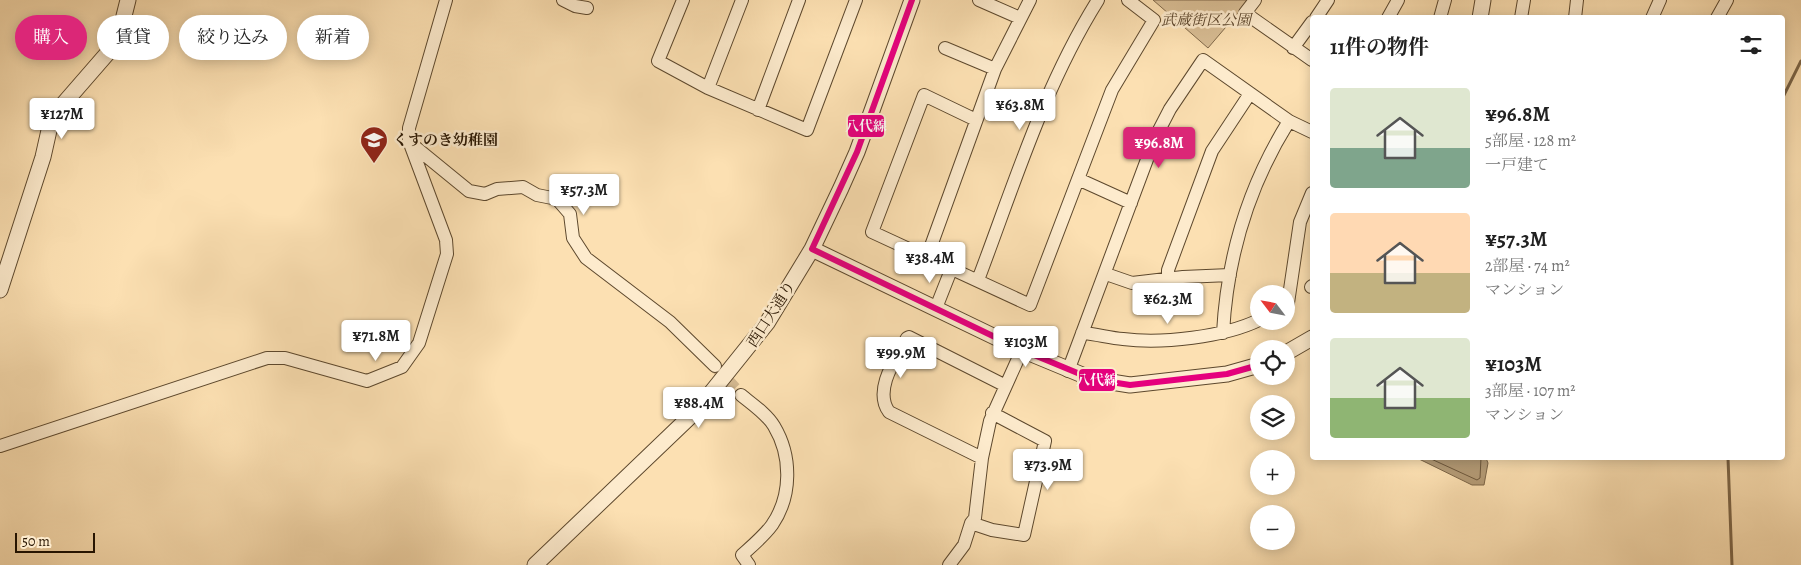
<!DOCTYPE html>
<html lang="ja">
<head>
<meta charset="utf-8">
<style>
	body { margin:0; font-family:Alegreya,"Noto Serif JP",serif; background:#f2f2f2; color:#222; height:100vh; display:flex; flex-direction:column; font-size:19px; white-space:nowrap }
	* { box-sizing:border-box; margin:0 }
	p { font-size:16px; color:#767676 }
	.icon { flex:none; width:28px; height:28px; fill:none; stroke:currentColor; stroke-width:2; stroke-linecap:round; stroke-linejoin:round }
	.map { position:relative; flex:1; overflow:hidden }
	.sheet { position:absolute; left:1310px; top:15px; width:475px; height:445px; display:flex; flex-direction:column; background:#fff; border-radius:5px; box-shadow:0 2px 12px #0003 }
	.sheet>* { flex:none }
	.hud { position:absolute; left:15px; top:15px; width:475px; height:45px; display:flex; gap:10px }
	.needle { width:32px; rotate:302deg }
	.tools { position:absolute; left:1250px; top:285px; display:grid; gap:10px }
	.tools a { display:grid; place-items:center; width:45px; height:45px; border-radius:50%; background:#fff; box-shadow:0 2px 12px #0003; font-size:25px }
	.scale { position:absolute; left:15px; bottom:12px; width:80px; box-sizing:border-box; padding-left:5px; border:2px solid #281501; border-top:0; font-size:14px; line-height:18px; white-space:nowrap; color:#281501; -webkit-text-stroke:4px #fdebcd; paint-order:stroke }
	.price { position:absolute; translate:-50% -42px; padding:0 11px; border-radius:5px; background:#fff; color:#222; font-size:16px; line-height:32px; filter:drop-shadow(0 1px 2px #0008) }
	.price::after { content:''; position:absolute; left:50%; top:30px; width:15px; height:11px; margin-left:-8px; background:inherit; clip-path:polygon(0 0,100% 0,50% 100%) }
	.price.on { background:#db2777; color:#fff }
	ul { padding:0; list-style:none }
	li { display:flex; align-items:center; gap:15px; height:125px; padding:0 20px }
	li span { display:grid; place-items:center; flex:none; width:140px; height:100px; border-radius:5px; color:#555 }
	li>.icon { margin-inline-start:auto }
	span .icon { width:60px; height:60px; fill:#fffc; stroke-width:1 }
	li b { font-size:21px }
	h2 { display:flex; justify-content:space-between; align-items:center; height:60px; padding:0 20px; font-size:21px }
	.tag { padding:0 18px; border-radius:22px; background:#fff; box-shadow:0 2px 12px #0003; font-size:18px; line-height:45px }
	.tag.on { background:#db2777; color:#fff }
	.map>svg:first-child { display:block }
	.green { fill:#d8bd94; stroke:#80694a }
	.water { fill:#b49b76; stroke:#7c6547 }
	.lines { fill:none; stroke-linecap:round; stroke-linejoin:round }
	.shore { stroke:#6e583c; stroke-width:1 }
	.stream { stroke:#7c6547; stroke-width:3 }
	.minor-tunnel { stroke:#d2b78f; stroke-width:12; stroke-dasharray:12 6; stroke-linecap:butt }
	.minor-casing { stroke:#5d482d; stroke-width:14 }
	.tertiary-casing { stroke:#5d482d; stroke-width:17 }
	.minor { stroke:#fdebcd; stroke-width:12 }
	.tertiary { stroke:#fdebcd; stroke-width:15 }
	.bus-1-casing { stroke:#fdebcd; stroke-width:10 }
	.bus-1 { stroke:#e5007d; stroke-width:6 }
	.labels { text-anchor:middle; dominant-baseline:central; stroke-width:5; stroke-linejoin:round; paint-order:stroke }
	.park-label { font-size:15px; font-style:italic; fill:#5d472d; stroke:#fdebcd }
	.poi-label { font-size:15px; font-weight:bold; fill:#281501; stroke:#fdebcd; text-anchor:start }
	.street-label { font-size:15px; fill:#281501; stroke:#fdebcd }
	.line-badge { stroke:#fdebcd; stroke-width:2 }
	.badge-label { font-size:14px; text-anchor:middle; font-weight:bold; fill:#fff }
</style>
</head>
<body>
<div class="map">
<svg width="1801" height="565" viewBox="0 0 1801 565">
	<rect width="100%" height="100%" fill="#fce0b2"/>
	<filter id="stains"><feTurbulence type="fractalNoise" baseFrequency=".004" numOctaves="4"/><feColorMatrix values="0 0 0 0 .2 0 0 0 0 .09 0 0 0 0 .02 0 0 0 .5 -.17"/></filter>
	<radialGradient id="worn" r=".72"><stop offset=".6" stop-color="#630" stop-opacity="0"/><stop offset="1" stop-color="#630" stop-opacity=".3"/></radialGradient>
	<path class="green" d="M1153 0H1249L1208 48Z"/>
	<path class="water" d="M1417 458H1486L1488 463 1484 485H1472Z"/>
	<g class="lines">
		<path class="shore" d="M1429 458 1477 480 1480 478 1481 458"/>
		<path class="stream" d="M1782 99 1801 61
			M1728 458 1732 565"/>
		<path class="minor-tunnel" d="M715 366 741 395"/>
		<g class="minor-casing">
			<path id="minor" d="M563 0 575 6 587 8
				M683 0 658 61 708 88 807 130 856 0
				M979 0 1020 18
				M1255 0 1245 13 1312 60
				M1316 18 1328 0
				M1388 18 1398 0
				M1440 18 1445 0
				M1521 18 1524 0
				M1575 18 1577 0
				M1652 18 1660 0
				M1717 18 1727 0
				M945 48 995 69
				M1293 48 1312 22
				M708 88 742 0
				M758 110 799 0
				M976 120 924 95 872 232 1030 305 1112 90 1154 20 1128 0
				M409 142 469 191 485 194 497 189 523 187 537 195 557 199 570 214 573 238 586 258 670 322 715 366
				M1078 179 1131 203
				M927 257 995 69 1030 0
				M1106 274 1132 283 1183 277 1230 275
				M1168 279V270L1212 151 1249 95
				M978 280C1014 185 1044 86 1098 0
				M1311 287 1312 286
				M1286 304 1288 303 1300 222 1312 193
				M936 308 951 270
				M1082 333C1097 334 1109 338 1123 339 1162 344 1224 337 1259 320
				M1223 333C1227 258 1249 185 1289 121
				M1068 371 1155 138 1170 109 1203 60 1289 121 1312 132
				M741 395C752 404 767 414 774 426 792 456 792 496 772 525 764 536 752 546 742 555L749 565
				M0 446 267 358H285L367 381 402 367 419 343 447 254 446 240 409 141V128L446 0
				M982 458 889 412C873 390 896 358 907 338L909 337 1004 385
				M971 523 992 530 1024 535 1045 441 992 413
				M949 565 964 545 971 523 975 518 982 458 990 421 1022 350"/>
		</g>
		<g class="tertiary-casing">
			<path id="tertiary" d="M1480 18 1483 0
				M812 249 1022 350 1092 379 1130 385 1227 374 1259 365
				M0 290 43 157 52 117 112 48 119 36 128 0
				M1286 353 1312 338
				M535 565 698 409 767 323 812 249 841 188 857 152 912 0"/>
		</g>
		<use href="#minor" class="minor"/>
		<use href="#tertiary" class="tertiary"/>
		<g class="bus-1-casing">
			<path id="bus-1" d="M812 249 1022 350 1092 379 1130 385 1227 374 1259 365
				M812 249 857 152 912 0"/>
		</g>
		<use href="#bus-1" class="bus-1"/>
	</g>
	<defs>
		<g id="school-pin" transform="scale(1.4375)"><path d="M0 17L-7.5 6A9.5 9.5 0 1 1 7.5 6Z" fill="#8f2418" stroke="#fdebcd"/><path d="M0-5L7-2L0 1L-7-2ZM-4 1L0 2.5L4 1V4Q0 6-4 4Z" fill="#fff"/></g>
	</defs>
	<g fill-rule="evenodd">
		<use href="#school-pin" x="374" y="140"/>
	</g>
	<g class="labels">
		<g class="park-label">
			<text x="1206" y="20">武蔵街区公園</text>
		</g>
		<g class="poi-label">
			<text x="393" y="140">くすのき幼稚園</text>
		</g>
		<g class="street-label">
			<text transform="translate(771 314) rotate(-57)">西口大通り</text>
		</g>
	</g>
	<g class="line-badge">
		<rect x="847" y="114" width="38" height="24" rx="5" fill="#e5007d"/>
		<rect x="1078" y="368" width="38" height="24" rx="5" fill="#e5007d"/>
	</g>
	<g class="badge-label">
		<text x="866" y="131">八代線</text>
		<text x="1097" y="385">八代線</text>
	</g>
	<rect width="100%" height="100%" filter="url(#stains)"/>
	<rect width="100%" height="100%" fill="url(#worn)"/>
</svg>
<div class="tools">
<a><svg class="needle" viewBox="-14 -14 28 28"><path d="M0-13l5 13h-10z" fill="#e53935"/><path d="M0 13l5-13h-10z" fill="#767676"/></svg></a>
<a><svg class="icon" aria-label="locate" viewBox="0 0 24 24"><circle cx="12" cy="12" r="6"/><path d="M12 2v4M12 18v4M2 12h4M18 12h4"/></svg></a>
<a><svg class="icon" aria-label="layers" viewBox="0 0 24 24"><path d="M12 4l9 5-9 5-9-5zM3 14l9 5 9-5"/></svg></a>
<a>+</a>
<a>−</a>
</div>
<div class="scale">50 m</div>
<b class="price" style="left:1020px;top:131px">¥63.8M</b>
<b class="price" style="left:62px;top:140px">¥127M</b>
<b class="price on" style="left:1159px;top:169px">¥96.8M</b>
<b class="price" style="left:584px;top:216px">¥57.3M</b>
<b class="price" style="left:930px;top:284px">¥38.4M</b>
<b class="price" style="left:1168px;top:325px">¥62.3M</b>
<b class="price" style="left:376px;top:362px">¥71.8M</b>
<b class="price" style="left:1026px;top:368px">¥103M</b>
<b class="price" style="left:901px;top:379px">¥99.9M</b>
<b class="price" style="left:699px;top:429px">¥88.4M</b>
<b class="price" style="left:1048px;top:491px">¥73.9M</b>
<div class="hud">
<a class="tag on">購入</a>
<a class="tag">賃貸</a>
<a class="tag">絞り込み</a>
<a class="tag">新着</a>
</div>
<section class="sheet">
<h2>11件の物件<svg class="icon" aria-label="filters" viewBox="0 0 24 24"><path d="M4 7h16M4 17h16"/><circle cx="9" cy="7" r="2"/><circle cx="15" cy="17" r="2"/></svg></h2>
<ul>
<li><span style="background:linear-gradient(#dfe7d0 60%,#7fa58c 0)"><svg class="icon" aria-label="home" viewBox="0 0 24 24"><path d="M3 11l9-7 9 7M6 9v11h12V9"/></svg></span><div><b>¥96.8M</b><p>5部屋 · 128 m²</p><p>一戸建て</p></div></li>
<li><span style="background:linear-gradient(#ffd9b3 60%,#c2b280 0)"><svg class="icon" aria-label="home" viewBox="0 0 24 24"><path d="M3 11l9-7 9 7M6 9v11h12V9"/></svg></span><div><b>¥57.3M</b><p>2部屋 · 74 m²</p><p>マンション</p></div></li>
<li><span style="background:linear-gradient(#dfe7d0 60%,#8fb573 0)"><svg class="icon" aria-label="home" viewBox="0 0 24 24"><path d="M3 11l9-7 9 7M6 9v11h12V9"/></svg></span><div><b>¥103M</b><p>3部屋 · 107 m²</p><p>マンション</p></div></li>
</ul>
</section>
</div>
</body>
</html>
